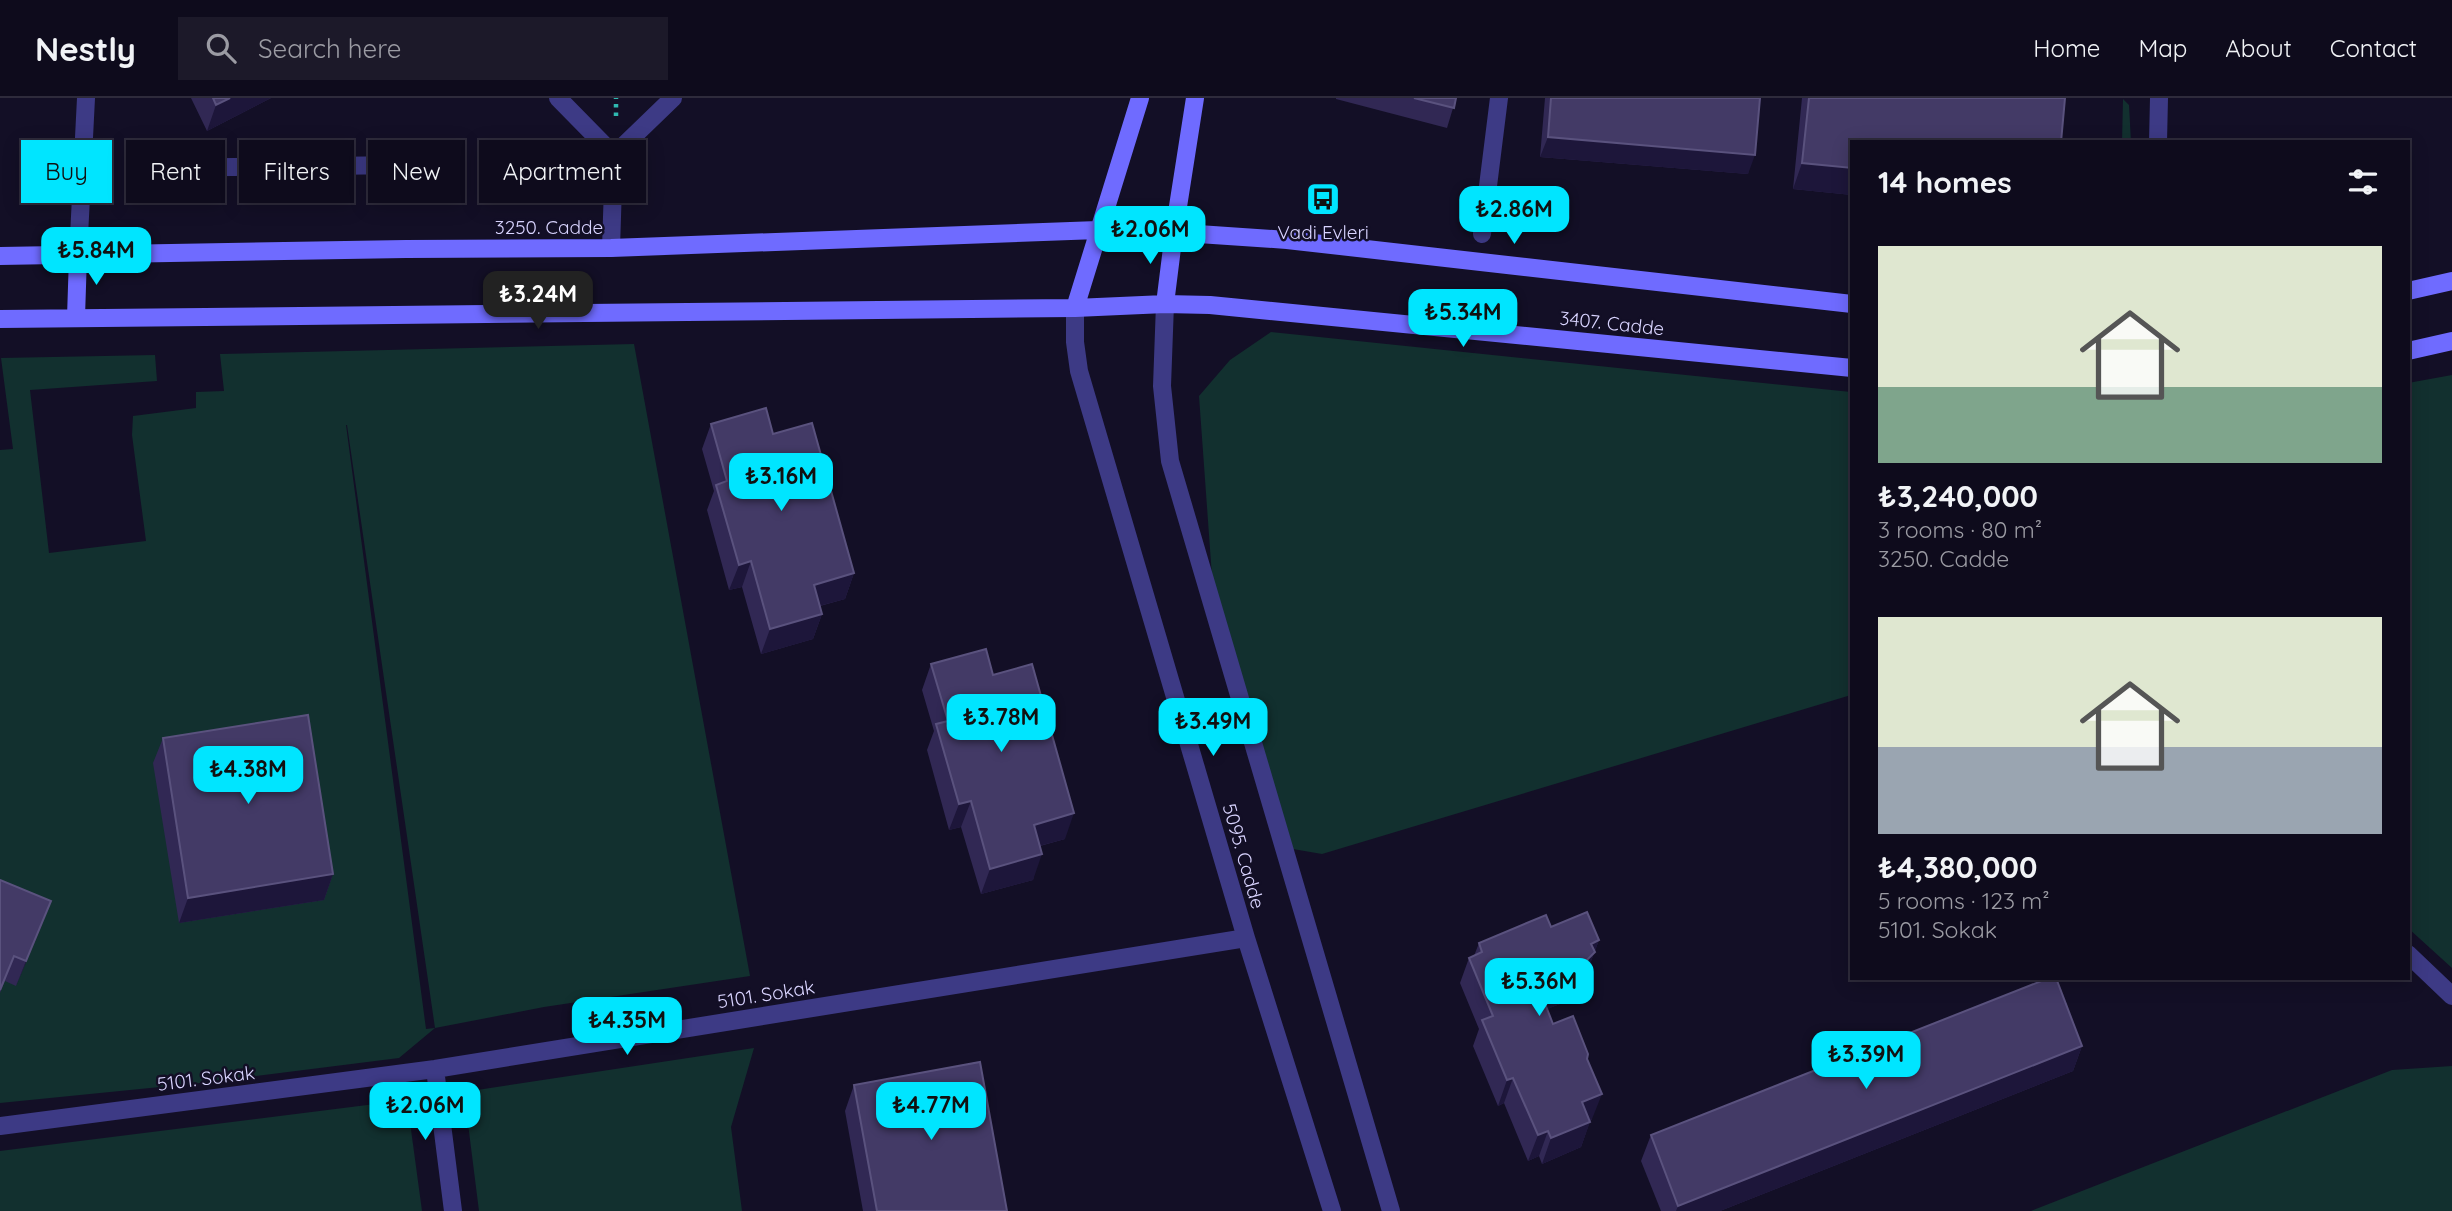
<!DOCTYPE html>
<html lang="en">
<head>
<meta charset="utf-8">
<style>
	body { margin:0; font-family:Quicksand,sans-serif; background:#1c1929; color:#f1f3f6; height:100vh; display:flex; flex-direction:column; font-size:26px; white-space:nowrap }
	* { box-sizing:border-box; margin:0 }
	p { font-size:23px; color:#9b9ba3 }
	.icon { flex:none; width:38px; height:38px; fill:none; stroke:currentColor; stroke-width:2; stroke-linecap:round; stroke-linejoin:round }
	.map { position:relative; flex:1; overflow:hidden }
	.panel { position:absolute; left:1850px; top:42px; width:560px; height:840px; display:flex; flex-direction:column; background:#0e0b1c; border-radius:0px; box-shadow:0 4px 18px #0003,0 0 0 2px #2e2b3b }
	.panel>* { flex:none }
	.hud { position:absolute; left:21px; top:42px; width:665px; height:63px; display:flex; gap:14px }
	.price { position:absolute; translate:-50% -60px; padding:0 16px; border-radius:14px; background:#00e5ff; color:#111; font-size:23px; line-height:46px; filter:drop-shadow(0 2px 4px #0008) }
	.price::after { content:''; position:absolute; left:50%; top:42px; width:21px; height:16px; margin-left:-10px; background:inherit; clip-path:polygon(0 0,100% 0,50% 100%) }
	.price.current { background:#222; color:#fff }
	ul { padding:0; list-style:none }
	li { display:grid; align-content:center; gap:14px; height:371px; padding:0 28px }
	li span { display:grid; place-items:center; height:217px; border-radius:0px; color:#555 }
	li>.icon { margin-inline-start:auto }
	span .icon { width:126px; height:126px; fill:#fffc; stroke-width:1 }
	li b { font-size:30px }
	h2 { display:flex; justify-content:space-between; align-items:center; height:84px; padding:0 28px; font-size:30px }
	.pill { padding:0 24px; border-radius:0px; background:#0e0b1c; box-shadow:0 4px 18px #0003,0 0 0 2px #2e2b3b; font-size:24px; line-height:63px }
	.pill.current { background:#00e5ff; color:#111 }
	header { display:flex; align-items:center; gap:42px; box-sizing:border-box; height:98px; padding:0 35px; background:#0e0b1c; border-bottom:2px solid #2e2b3b }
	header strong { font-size:33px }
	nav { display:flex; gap:38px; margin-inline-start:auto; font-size:24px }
	.search { width:490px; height:63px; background:#1c1929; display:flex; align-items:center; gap:18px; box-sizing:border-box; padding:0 24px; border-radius:0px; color:#9b9ba3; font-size:26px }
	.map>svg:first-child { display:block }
	.green { fill:#12302f; fill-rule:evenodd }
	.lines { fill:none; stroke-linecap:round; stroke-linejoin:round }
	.path { stroke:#2fb8b0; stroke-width:4.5; stroke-dasharray:3.5 5; stroke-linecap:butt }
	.lane { stroke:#3d3a85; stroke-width:18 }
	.street { stroke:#3d3a85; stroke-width:18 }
	.secondary { stroke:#6f6bff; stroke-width:18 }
	.wall { fill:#312854 }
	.shaded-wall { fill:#1d163a }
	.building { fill:#433a66; stroke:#5a527e; stroke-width:2 }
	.labels { text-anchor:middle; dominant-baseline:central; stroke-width:5; stroke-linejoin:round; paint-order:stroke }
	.street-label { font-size:19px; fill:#d9d4ff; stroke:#130f26 }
	.poi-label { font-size:19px; fill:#d9d4ff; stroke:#130f26 }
</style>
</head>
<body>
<header>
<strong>Nestly</strong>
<div class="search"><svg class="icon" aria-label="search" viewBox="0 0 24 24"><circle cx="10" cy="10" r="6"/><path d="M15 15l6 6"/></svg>Search here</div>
<nav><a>Home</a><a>Map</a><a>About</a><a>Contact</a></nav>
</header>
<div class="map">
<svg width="2452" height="1113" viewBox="0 0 2452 1113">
	<rect width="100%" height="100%" fill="#130f26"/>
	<path class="green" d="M2123 1 2129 7 2131 44H2122Z
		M1271 234 1851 294V597L1322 756 1293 751 1214 506 1199 298 1230 262Z
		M634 246 750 878 544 909 435 930 399 960 200 985 0 1005V352L13 351 1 260 155 257 157 283 30 292 49 455 146 443 132 337 133 318 196 310V294L224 293 220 256ZM346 327H347L435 930 426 931Z
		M2452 277V870L2408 830V285Z
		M754 950 731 1029 742 1113H479L464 994Z
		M2452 968V1113H2031L2392 972Z
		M407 1002 422 1113H0V1053Z"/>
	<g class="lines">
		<path class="path" d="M616 18V0"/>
		<path class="lane" d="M558 0 614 57
			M140 70 410 67
			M1482 136 1499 0
			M611 150 614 57 673 0"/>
		<path class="street" d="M2158 44 2159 0
			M78 158 86 0
			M1165 206 1162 288 1170 363 1391 1113
			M1075 210V244L1079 273 1246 840 1332 1113
			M2408 856 2452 898
			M435 971 453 1113
			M0 1028 435 971 1246 840"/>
		<path class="secondary" d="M0 158 406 151 611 150 1098 132 1154 133 1287 142 1852 206
			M2408 193 2452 183
			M1165 206 1174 134 1195 0
			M1075 210 1140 0
			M76 219 78 158
			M0 221 1075 210 1165 206 1210 207 1852 270
			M2408 253 2452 243"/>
	</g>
	<path class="wall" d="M191 0H271L207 33Z
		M1336 0H1456L1447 30 1336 1Z
		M1545 0H1760L1748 76 1540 59Z
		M1802 0H2065L1852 44V97L1793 91Z
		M711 326 773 336 854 475 845 501 820 508 822 516 813 541 761 556 742 489 729 492 707 412 714 393 702 351Z
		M931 566 993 577 1065 741 1040 748 1033 782 981 796 961 729 949 732 927 652 934 633 922 592Z
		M163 640 333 776 324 802 179 825 153 665Z
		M0 782 41 829 16 888 5 883 0 895Z
		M1551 829 1599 842 1585 879 1578 888 1569 891 1565 904 1547 911 1553 926 1587 961 1592 1021 1590 1023 1581 1049 1542 1066 1539 1058 1528 1063 1504 1005 1498 1008 1473 948 1479 931 1460 885 1469 860 1474 858 1479 845Z
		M2082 948 2073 973 1720 1113H1661L1641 1063 1651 1037Z
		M854 987 1007 1113H863L845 1013Z"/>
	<path class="shaded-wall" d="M230 0H271L207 33 216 7Z
		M1548 39 1755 57 1748 76 1540 59Z
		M1802 65 1852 70V97L1793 91Z
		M751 463 742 489 729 492 739 467Z
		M854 475 845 501 804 512 814 487Z
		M822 516 813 541 761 556 770 531Z
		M971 703 961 729 949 732 959 706Z
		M1074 715 1065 741 1024 752 1034 727Z
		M1042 756 1033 782 981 796 990 771Z
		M333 776 324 802 179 825 188 800Z
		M51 803 41 829 16 888 26 863Z
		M1599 842 1585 879 1578 888 1569 891 1565 904 1530 918 1540 893 1570 869 1591 846Z
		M2082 948 2073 973 1720 1113H1676L1678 1108Z
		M1513 980 1504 1005 1498 1008 1507 982Z
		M1602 996 1592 1021 1572 1030 1582 1004Z
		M1590 1024 1581 1049 1542 1066 1551 1040Z
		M1548 1033 1539 1058 1528 1063 1538 1037Z"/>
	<path class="building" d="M213 0H230L216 7Z
		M1414 0H1456L1454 10Z
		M1551 0H1760L1755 57 1548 39Z
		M1809 0H2065L2061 44H1852V70L1802 65Z
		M766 310 773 336 812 325 854 475 814 487 822 516 770 531 751 463 739 467 716 387 727 383 711 326Z
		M986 551 993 577 1032 566 1074 715 1034 727 1042 756 990 771 971 703 959 706 936 626 948 623 931 566Z
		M308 617 333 776 188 800 163 640Z
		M0 782 51 803 26 863 14 858 0 892Z
		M1587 814 1599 842 1591 846 1595 854 1587 862 1570 869 1574 878 1540 893 1553 926 1573 918 1588 956 1587 961 1602 996 1582 1004 1590 1024 1551 1040 1548 1033 1538 1037 1513 980 1507 982 1482 922 1493 918 1469 860 1482 854 1479 845 1546 817 1551 829Z
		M2049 880H2056L2082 948 1678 1108 1651 1037Z
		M980 964 1007 1113H877L854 987Z"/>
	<defs>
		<g id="bus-square" transform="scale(1.75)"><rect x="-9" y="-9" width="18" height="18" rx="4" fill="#00e5ff" stroke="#130f26"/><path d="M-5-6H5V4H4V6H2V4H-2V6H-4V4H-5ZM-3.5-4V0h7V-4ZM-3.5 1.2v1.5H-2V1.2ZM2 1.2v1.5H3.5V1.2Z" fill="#111"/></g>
	</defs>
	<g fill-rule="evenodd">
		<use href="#bus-square" x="1323" y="101"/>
	</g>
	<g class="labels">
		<g class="street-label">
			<text x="549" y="129">3250. Cadde</text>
			<text transform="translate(1612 225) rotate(6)">3407. Cadde</text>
			<text transform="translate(1244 758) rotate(74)">5095. Cadde</text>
			<text transform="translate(766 896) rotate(-9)">5101. Sokak</text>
			<text transform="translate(206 980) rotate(-7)">5101. Sokak</text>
		</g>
		<g class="poi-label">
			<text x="1323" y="134">Vadi Evleri</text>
		</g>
	</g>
</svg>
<b class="price" style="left:1514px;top:148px">₺2.86M</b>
<b class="price" style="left:1150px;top:168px">₺2.06M</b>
<b class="price" style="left:96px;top:189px">₺5.84M</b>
<b class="price current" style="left:538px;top:233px">₺3.24M</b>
<b class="price" style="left:1463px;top:251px">₺5.34M</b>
<b class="price" style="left:781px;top:415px">₺3.16M</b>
<b class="price" style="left:1001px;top:656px">₺3.78M</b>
<b class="price" style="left:1213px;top:660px">₺3.49M</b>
<b class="price" style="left:248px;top:708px">₺4.38M</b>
<b class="price" style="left:1539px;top:920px">₺5.36M</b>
<b class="price" style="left:627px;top:959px">₺4.35M</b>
<b class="price" style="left:1866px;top:993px">₺3.39M</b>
<b class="price" style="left:425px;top:1044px">₺2.06M</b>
<b class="price" style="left:931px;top:1044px">₺4.77M</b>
<div class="hud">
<a class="pill current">Buy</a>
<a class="pill">Rent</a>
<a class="pill">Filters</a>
<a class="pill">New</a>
<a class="pill">Apartment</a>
</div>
<section class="panel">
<h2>14 homes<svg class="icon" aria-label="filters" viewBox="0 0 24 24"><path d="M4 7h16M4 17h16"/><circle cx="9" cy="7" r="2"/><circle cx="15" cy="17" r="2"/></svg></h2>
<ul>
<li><span style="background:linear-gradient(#dfe7d0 65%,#7fa58c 0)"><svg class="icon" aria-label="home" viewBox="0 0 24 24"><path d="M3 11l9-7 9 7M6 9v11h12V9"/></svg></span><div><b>₺3,240,000</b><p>3 rooms · 80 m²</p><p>3250. Cadde</p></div></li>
<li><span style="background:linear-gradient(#dfe7d0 60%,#9aa5b1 0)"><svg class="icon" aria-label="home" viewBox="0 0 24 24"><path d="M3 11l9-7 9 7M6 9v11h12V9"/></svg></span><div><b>₺4,380,000</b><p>5 rooms · 123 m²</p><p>5101. Sokak</p></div></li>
</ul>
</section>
</div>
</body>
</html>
